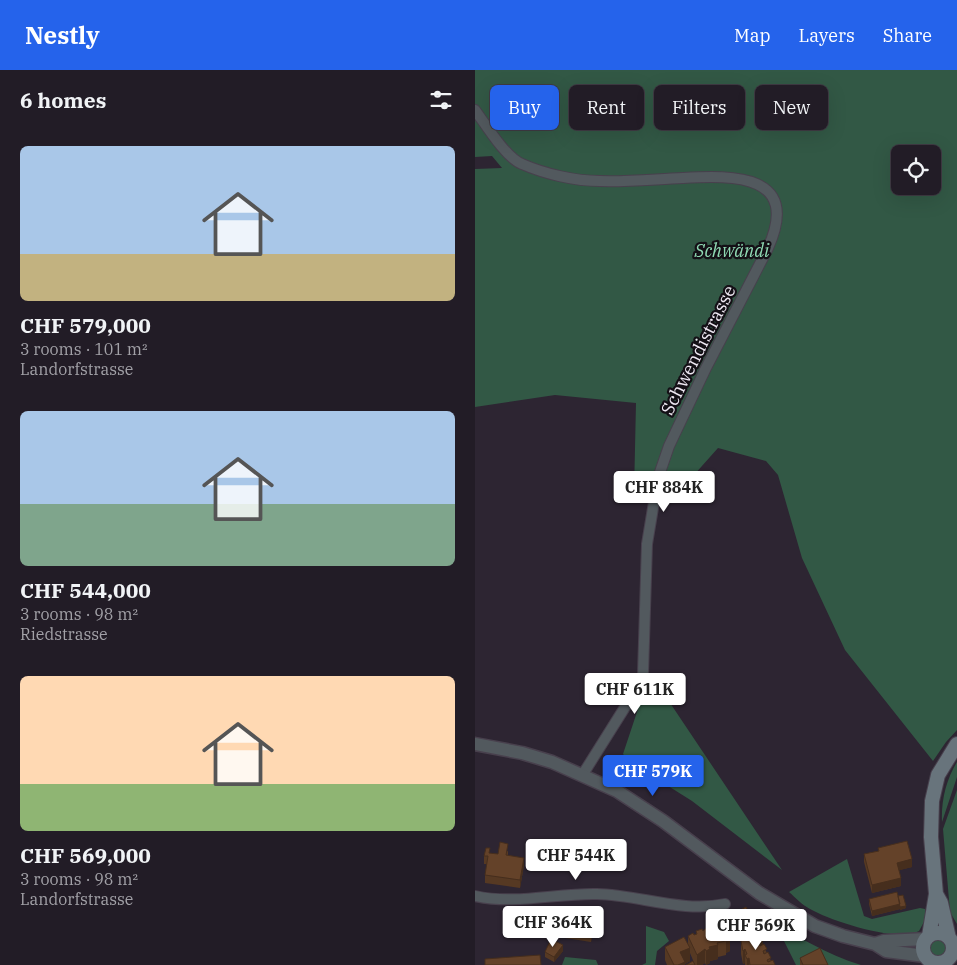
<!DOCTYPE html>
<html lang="en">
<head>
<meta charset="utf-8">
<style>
	body { margin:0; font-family:"IBM Plex Serif",serif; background:#2e2932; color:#f1f3f6; height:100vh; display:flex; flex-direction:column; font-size:19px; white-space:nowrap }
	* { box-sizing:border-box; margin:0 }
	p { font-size:16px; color:#a2a1a7 }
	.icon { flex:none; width:28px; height:28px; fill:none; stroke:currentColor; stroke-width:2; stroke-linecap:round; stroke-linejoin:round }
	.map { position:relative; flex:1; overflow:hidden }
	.sheet { display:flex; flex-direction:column; background:#221c26; width:475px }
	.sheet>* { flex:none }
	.hud { position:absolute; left:15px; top:15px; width:391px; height:45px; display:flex; gap:10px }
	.fabs { position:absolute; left:416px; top:75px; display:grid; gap:10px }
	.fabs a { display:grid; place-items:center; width:50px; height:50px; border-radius:8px; background:#221c26; box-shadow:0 5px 20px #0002,0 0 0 1px #3f3a43; font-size:25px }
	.price { position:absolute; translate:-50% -42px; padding:0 11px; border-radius:5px; background:#fff; color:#222; font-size:16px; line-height:32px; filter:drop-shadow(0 1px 2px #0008) }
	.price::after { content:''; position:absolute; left:50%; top:30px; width:15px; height:11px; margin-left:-8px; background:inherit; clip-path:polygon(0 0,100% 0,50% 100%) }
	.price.active { background:#2563eb; color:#fff }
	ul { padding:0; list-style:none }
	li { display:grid; align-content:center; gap:10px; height:265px; padding:0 20px }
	li span { display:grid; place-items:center; height:155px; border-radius:8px; color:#555 }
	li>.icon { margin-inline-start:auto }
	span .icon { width:90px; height:90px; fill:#fffc; stroke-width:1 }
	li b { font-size:21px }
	h2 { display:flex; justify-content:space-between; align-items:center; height:60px; padding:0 20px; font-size:21px }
	.pill { padding:0 18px; border-radius:8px; background:#221c26; box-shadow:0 5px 20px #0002,0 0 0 1px #3f3a43; font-size:18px; line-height:45px }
	.pill.active { background:#2563eb; color:#fff }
	header { display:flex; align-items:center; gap:30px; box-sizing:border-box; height:70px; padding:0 25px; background:#2563eb; color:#fff }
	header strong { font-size:24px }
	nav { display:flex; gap:28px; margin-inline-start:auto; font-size:18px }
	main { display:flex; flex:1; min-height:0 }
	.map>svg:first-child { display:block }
	.green { fill:#325845; fill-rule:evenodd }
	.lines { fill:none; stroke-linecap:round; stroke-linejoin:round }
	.minor-casing { stroke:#48404d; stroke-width:12 }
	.tertiary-casing { stroke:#48404d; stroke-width:15 }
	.secondary-casing { stroke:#48404d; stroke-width:16 }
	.minor { stroke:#52595e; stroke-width:10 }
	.tertiary { stroke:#52595e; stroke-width:12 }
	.secondary { stroke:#68747c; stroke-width:14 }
	.wall { fill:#563923 }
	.shaded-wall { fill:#462e1d }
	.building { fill:#644229; stroke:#462e1d }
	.labels { text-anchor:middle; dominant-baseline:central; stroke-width:4.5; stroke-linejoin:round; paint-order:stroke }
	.park-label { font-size:18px; font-style:italic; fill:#8fd9b3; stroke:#141016 }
	.street-label { font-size:18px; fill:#eee8f2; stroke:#141016 }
</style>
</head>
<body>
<header>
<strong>Nestly</strong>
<nav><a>Map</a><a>Layers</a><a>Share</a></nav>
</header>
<main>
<section class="sheet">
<h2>6 homes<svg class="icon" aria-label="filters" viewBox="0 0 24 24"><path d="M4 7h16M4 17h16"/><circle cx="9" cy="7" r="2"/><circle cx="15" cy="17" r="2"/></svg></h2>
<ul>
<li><span style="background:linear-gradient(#a9c7e8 70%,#c2b280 0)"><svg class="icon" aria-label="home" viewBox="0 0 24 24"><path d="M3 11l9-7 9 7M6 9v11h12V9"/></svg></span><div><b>CHF 579,000</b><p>3 rooms · 101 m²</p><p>Landorfstrasse</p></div></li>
<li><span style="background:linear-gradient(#a9c7e8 60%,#7fa58c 0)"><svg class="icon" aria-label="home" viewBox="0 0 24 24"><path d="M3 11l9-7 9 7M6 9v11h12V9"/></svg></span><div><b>CHF 544,000</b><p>3 rooms · 98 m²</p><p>Riedstrasse</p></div></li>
<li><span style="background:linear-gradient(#ffd9b3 70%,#8fb573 0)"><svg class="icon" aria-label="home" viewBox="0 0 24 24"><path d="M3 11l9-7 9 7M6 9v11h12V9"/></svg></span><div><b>CHF 569,000</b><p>3 rooms · 98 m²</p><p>Landorfstrasse</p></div></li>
</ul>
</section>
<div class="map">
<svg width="482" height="895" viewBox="0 0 482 895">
	<rect width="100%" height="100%" fill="#2d2532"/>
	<path class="green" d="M0 0H482V660L471 672 458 691 370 580 327 488 303 405 291 391 243 378 210 415 159 423 161 333 80 325 0 337V99L27 98 17 86 0 87ZM425 84H458V116H425Z
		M175 603 307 800 217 731 155 692 148 684Z
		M482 692V707L467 752C466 731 471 710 482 692Z
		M482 720V854L475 842 468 759Z
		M372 789 389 846 397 849 445 838 450 839V850L444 861C423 873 356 851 335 839 327 835 321 828 314 822Z
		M289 852C323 864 351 885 386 895H321L307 867 287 858Z
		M171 856 189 862 194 871 182 881 180 895H167L171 893Z
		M455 878a8 8 0 1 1 16 0a8 8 0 1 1-16 0Z
		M90 887 121 890 123 895H87Z"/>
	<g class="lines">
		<g class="minor-casing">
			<path id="minor" d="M0 40C11 55 31 88 47 94 70 104 100 111 125 111 152 112 181 109 208 108 259 105 326 104 293 178L230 300 194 376 183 408 172 474 168 604 157 626 108 704
				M0 826C40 835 82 823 122 824 165 825 207 843 250 834
				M456 895V892
				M471 895 473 890"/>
		</g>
		<g class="tertiary-casing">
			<path id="tertiary" d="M0 674 47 683 77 692 142 721 188 751 284 823 340 856 368 866 400 874 411 881 450 886
				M400 874 409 871 451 869"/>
		</g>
		<g class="secondary-casing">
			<path id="secondary" d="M461 824 466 833 474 868
				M448 878a15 15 0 1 1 30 0a15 15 0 1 1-30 0Z
				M454 866 461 824 456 767 457 731 463 705 482 674"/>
		</g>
		<use href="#minor" class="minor"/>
		<use href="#tertiary" class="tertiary"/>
		<use href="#secondary" class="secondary"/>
	</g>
	<path class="wall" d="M403 778 437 797 424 800 426 816 397 823 389 792V784L403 781Z
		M33 781V785L49 795 45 818 10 813V805L12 794H9V786L23 784Z
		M423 826 431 838 425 840V839L397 846 394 834V829Z
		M271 837 281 867 288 875 296 891 300 895H270V893L268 894 266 884V871L268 870 266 867 257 871 255 869V881L251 883V885L243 887V889L235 891V893L231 895 230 893 227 895H220L215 883V891L210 894V895H192L190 890V877L213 874V866L219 865 221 864V861H228L238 856V853H244L252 859V847Z
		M62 846 60 861 47 860V855Z
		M120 850 116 872 84 867V859Z
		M88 881 79 892 70 887V882Z
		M325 888 353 895H325Z"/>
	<path class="shaded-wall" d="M49 788V795L45 818V810Z
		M437 789V797L422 801V793Z
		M426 808V816L397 823V815Z
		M425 834V839L397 846V841Z
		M431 836V838L425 840V837Z
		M120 843V850L116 872V864Z
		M266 853V867L257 871V857Z
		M281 857V871L271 876V862Z
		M255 867V881L251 883V871L250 869Z
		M288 871V885L284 873Z
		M88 875V881L79 892V887Z
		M243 875V889L235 891V893L231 895V881L234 877Z
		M215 878V891L210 894V895H203L205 882Z
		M230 879V893L227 895H222V885Z
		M270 879V893L268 894V881Z
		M274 888V895H272V889Z"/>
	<path class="building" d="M432 771 437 789 422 793 426 808 397 815 389 784 404 781 403 778Z
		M25 772 33 774 31 785 49 788 45 810 10 805 13 786H9L11 778H15L14 783 23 784Z
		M422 822 425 834 397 841 394 829Z
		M428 825 431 836 425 837 423 826Z
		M88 837 120 843 116 864 84 859Z
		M271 837 281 857 271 862 266 853 257 857 252 847Z
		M49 839 62 841 60 856 47 855Z
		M243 851 244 853 248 851 255 867 250 869 251 871 242 873 243 875 234 877 235 879 231 881 230 879 222 885 213 866 218 863 219 865 222 864 221 861 227 859 228 861 235 855 236 857 239 856 238 853Z
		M280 864 281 868 285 866 288 871 284 873 285 876 289 874 292 879 288 881 289 884 293 882 296 888 292 890 293 892 298 890 300 895H275L274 888 272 889 270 885 272 884 270 879 268 881 266 871Z
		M209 867 215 878 205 882 210 892 203 895H199L190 877Z
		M76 869 88 875 79 887 70 882Z
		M345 878 353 895H328L325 888Z
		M65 885 66 895H10V889Z
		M218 891 220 895H211Z"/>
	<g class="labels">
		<g class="park-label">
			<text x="257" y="180">Schwändi</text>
		</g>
		<g class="street-label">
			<text transform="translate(223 280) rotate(-63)">Schwendistrasse</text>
		</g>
	</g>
</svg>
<div class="fabs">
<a><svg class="icon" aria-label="locate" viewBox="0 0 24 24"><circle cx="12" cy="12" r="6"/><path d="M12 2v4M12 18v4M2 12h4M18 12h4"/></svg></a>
</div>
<b class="price" style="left:189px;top:443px">CHF 884K</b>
<b class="price" style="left:160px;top:645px">CHF 611K</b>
<b class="price active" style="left:178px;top:727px">CHF 579K</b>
<b class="price" style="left:101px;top:811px">CHF 544K</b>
<b class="price" style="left:78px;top:878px">CHF 364K</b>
<b class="price" style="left:281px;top:881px">CHF 569K</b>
<div class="hud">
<a class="pill active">Buy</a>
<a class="pill">Rent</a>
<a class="pill">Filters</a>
<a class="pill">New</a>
</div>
</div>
</main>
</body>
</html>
